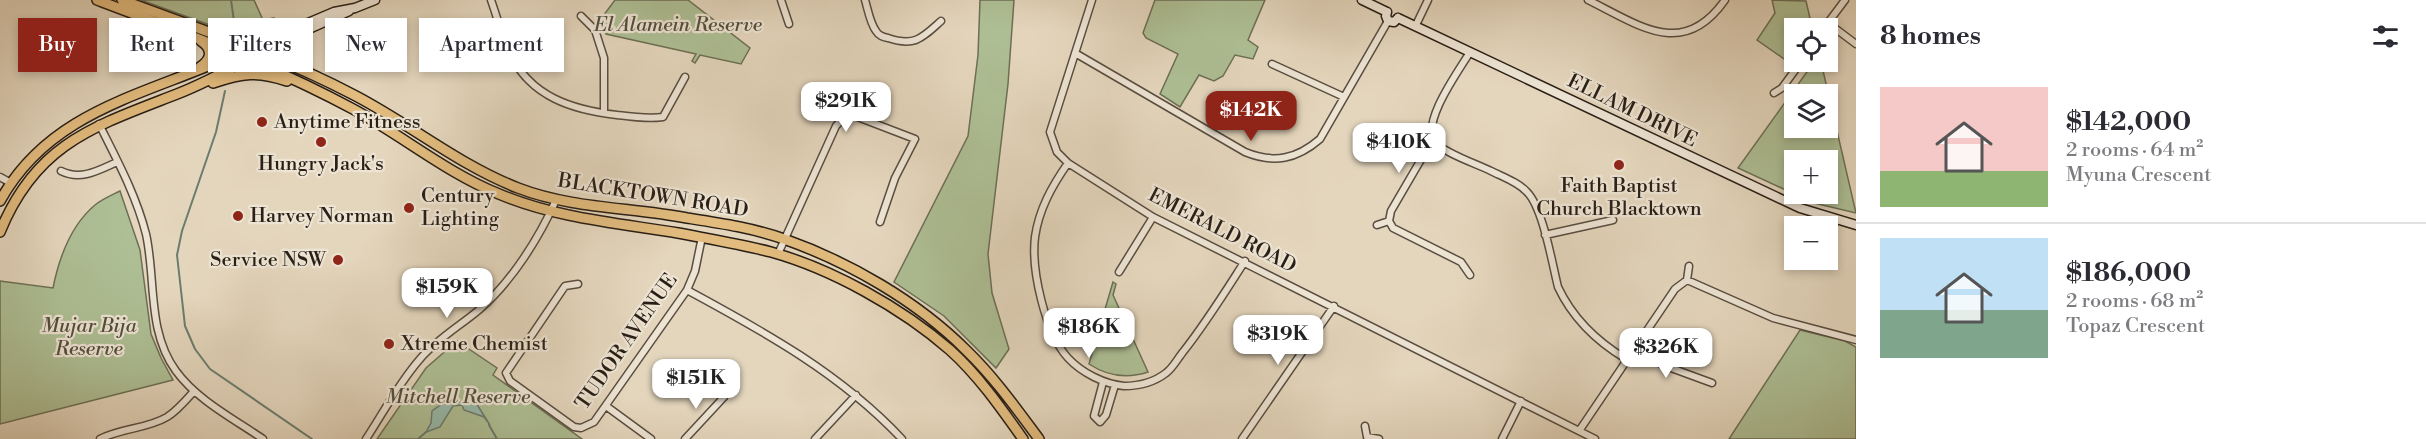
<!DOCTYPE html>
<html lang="en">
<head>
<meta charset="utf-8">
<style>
	body { margin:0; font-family:"Libre Bodoni",serif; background:#f2f2f3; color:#2b2b33; height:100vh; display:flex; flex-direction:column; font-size:22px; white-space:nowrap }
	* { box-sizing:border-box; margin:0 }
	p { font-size:20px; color:#7c7c81 }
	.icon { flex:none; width:33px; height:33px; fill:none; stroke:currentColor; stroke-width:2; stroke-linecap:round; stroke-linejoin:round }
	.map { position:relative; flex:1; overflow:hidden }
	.drawer { display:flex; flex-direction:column; background:#fff; width:570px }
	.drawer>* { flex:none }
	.hud { position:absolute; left:18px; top:18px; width:570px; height:54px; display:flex; gap:12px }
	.fabs { position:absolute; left:1784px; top:18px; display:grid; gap:12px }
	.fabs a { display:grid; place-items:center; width:54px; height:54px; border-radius:0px; background:#fff; box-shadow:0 3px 9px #0003; font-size:30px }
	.price { position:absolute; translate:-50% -51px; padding:0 14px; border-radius:12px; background:#fff; color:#222; font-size:20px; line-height:39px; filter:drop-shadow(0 2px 3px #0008) }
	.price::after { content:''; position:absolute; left:50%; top:36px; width:18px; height:14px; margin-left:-9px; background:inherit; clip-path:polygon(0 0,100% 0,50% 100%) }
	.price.on { background:#8f2418; color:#fff }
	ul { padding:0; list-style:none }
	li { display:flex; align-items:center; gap:18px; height:150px; padding:0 24px }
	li+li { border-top:2px solid #e1e1e2 }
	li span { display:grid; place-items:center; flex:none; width:168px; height:120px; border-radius:0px; color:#555 }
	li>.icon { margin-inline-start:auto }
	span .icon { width:72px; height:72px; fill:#fffc; stroke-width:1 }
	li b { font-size:26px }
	h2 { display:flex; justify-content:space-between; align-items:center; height:72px; padding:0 24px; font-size:26px }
	.tag { padding:0 21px; border-radius:0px; background:#fff; box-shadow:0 3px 9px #0003; font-size:21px; line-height:54px }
	.tag.on { background:#8f2418; color:#fff }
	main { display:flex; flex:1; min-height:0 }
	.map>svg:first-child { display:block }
	.green { fill:#aebf95; stroke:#6c6f56; stroke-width:1.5; fill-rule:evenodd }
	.water { fill:#97baab; stroke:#6b7c6f; stroke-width:1.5 }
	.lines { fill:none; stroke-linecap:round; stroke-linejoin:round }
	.stream { stroke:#6b7c6f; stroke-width:2 }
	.street-casing { stroke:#584d40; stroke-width:9 }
	.secondary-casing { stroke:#291f16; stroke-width:11 }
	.primary-casing { stroke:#291f16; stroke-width:12 }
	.street { stroke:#ede4d4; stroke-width:6 }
	.secondary { stroke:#ede4d4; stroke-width:8 }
	.primary { stroke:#e2bb7e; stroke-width:9 }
	.poi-dot { fill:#8f2418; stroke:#ede4d4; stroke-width:2 }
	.labels { text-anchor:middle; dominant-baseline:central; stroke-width:4.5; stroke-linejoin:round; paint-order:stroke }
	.park-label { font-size:20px; font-style:italic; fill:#514f3c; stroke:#ede4d4 }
	.street-label { font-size:20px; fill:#291f16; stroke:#ede4d4 }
	.poi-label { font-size:20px; fill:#291f16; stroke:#ede4d4; text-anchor:start }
</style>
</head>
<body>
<main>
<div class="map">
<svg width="1856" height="439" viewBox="0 0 1856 439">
	<rect width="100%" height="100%" fill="#e4d6bd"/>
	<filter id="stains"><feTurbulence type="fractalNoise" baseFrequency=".00333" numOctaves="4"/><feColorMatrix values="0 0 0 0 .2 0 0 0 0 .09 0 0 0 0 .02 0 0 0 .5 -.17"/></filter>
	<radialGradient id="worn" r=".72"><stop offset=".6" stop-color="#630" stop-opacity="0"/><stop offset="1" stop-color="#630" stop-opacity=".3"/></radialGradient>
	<path class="green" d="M141 0H254L263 20 274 18 275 28 252 37 240 36Z
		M615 0H688L750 48 741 64 700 55 695 63 692 61 696 54 606 34 600 20Z
		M980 0H1014L1008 84 988 254 992 293 1009 349 996 368 944 316 894 282 968 136 978 55Z
		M1155 0H1265L1248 40 1258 47 1253 59 1235 55 1223 76 1214 81 1199 75 1180 107 1160 94 1178 54 1146 38 1143 33Z
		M1772 0 1806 1 1812 27 1794 28V52L1787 61 1757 40 1775 13Z
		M1814 62H1821L1856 213 1814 203 1738 168ZM1794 94H1827V128H1794ZM1794 160H1827V194H1794Z
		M120 191 140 250 151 334 161 358 173 380 0 424V281L53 288C59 258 71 225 95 205 102 199 112 195 120 191Z
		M1113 282 1116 284 1113 295 1148 372C1127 379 1107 376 1089 364Z
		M1800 330 1845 341 1856 347V439H1729Z
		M457 341 497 368 493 375 582 439H377L426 368Z"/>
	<path class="water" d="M467 401 476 403 490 425 484 417 464 410 462 405 453 406 440 427 426 432 431 423 432 411 442 404Z"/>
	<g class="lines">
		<path class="stream" d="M231 0 236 35
			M225 91 216 132 182 231 177 255 185 326 195 349 210 369 312 439
			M489 425 497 439
			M418 439 426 432"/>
		<g class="street-casing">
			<path id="street" d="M491 0C497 17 502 36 510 53 530 97 573 110 617 115 633 117 647 119 663 117L685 77
				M781 0 789 24
				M865 0C868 10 870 23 876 31 879 36 883 37 888 38 915 47 922 38 941 21
				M1092 0 1050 132 1057 152 1068 163 1153 217 1595 439
				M1588 0C1639 25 1683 60 1725 0
				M581 16 595 30 604 58V113
				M1828 23 1856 44
				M1416 25 1428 0
				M1824 28 1845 0
				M1470 52C1460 69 1420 123 1435 142 1444 153 1477 164 1491 171 1503 177 1518 182 1527 192 1543 208 1552 263 1558 287 1573 319 1596 341 1626 359
				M1075 53 1245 152C1274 164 1297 159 1320 139L1388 21
				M462 64 483 63 510 54
				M1272 64 1344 97
				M1774 93 1782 88 1801 62
				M99 124C117 160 136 195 146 234 156 279 147 332 176 371 197 400 234 419 263 439
				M1068 163C1052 186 1039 209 1035 237 1031 270 1045 333 1068 358 1082 373 1104 384 1124 386 1139 386 1153 383 1166 373 1173 368 1178 358 1183 352 1206 323 1225 292 1245 261
				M61 171C81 181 99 170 117 162
				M0 177 11 183
				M1389 221 1393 228 1461 262 1470 275
				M1377 225 1389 221 1391 211 1426 151 1435 143
				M1545 235 1613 220
				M778 254 836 126 844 117 855 116 915 139 895 178 880 222
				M1119 272 1153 217
				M1687 280 1689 266
				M578 284 565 286 506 373 510 381 574 427 581 428 594 422 687 290 695 271 702 237
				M687 290C765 332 841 374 902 439
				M1634 348 1663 365 1712 383
				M1103 382 1094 416 1100 422 1106 415 1115 385
				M606 406 651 439
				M1365 426 1367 437 1379 439
				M1579 431 1675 289 1687 280 1773 318 1856 340
				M100 439C121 428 147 429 167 417 178 410 186 400 194 391
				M366 439C383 413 399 383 420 359 437 339 460 326 480 309 512 281 539 238 556 200
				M685 439 724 397
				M815 439 856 395
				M1242 439 1334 306
				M1502 439 1521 401"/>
		</g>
		<g class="secondary-casing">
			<path id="secondary" d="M1362 0 1387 12
				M1387 12 1386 16 1388 21 1394 22 1398 18
				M1398 18 1800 208 1856 225
				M249 48 334 12 355 8 375 0
				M262 53 302 32 349 11
				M291 66 285 52 292 37"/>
		</g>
		<g class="primary-casing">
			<path id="primary" d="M97 0C185 33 271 65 353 109 403 136 447 173 499 194 556 218 617 223 678 233 709 239 740 244 771 252 832 269 902 308 950 350 978 375 1001 408 1023 439
				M122 0C200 29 280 56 354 95 410 124 459 165 518 188 573 209 630 207 687 218 719 223 753 228 784 239 849 262 917 301 966 350 994 377 1016 408 1039 439
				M200 67C212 59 213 49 201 41
				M213 83C243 73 257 71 287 81
				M0 201C51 108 151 94 238 53
				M0 232C36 143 95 126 177 94 203 84 227 71 251 58"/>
		</g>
		<use href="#street" class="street"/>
		<use href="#secondary" class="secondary"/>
		<use href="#primary" class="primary"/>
	</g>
	<g class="poi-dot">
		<circle cx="262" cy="122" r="6"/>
		<circle cx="321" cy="142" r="6"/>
		<circle cx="1619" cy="165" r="6"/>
		<circle cx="409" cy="208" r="6"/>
		<circle cx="238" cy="216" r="6"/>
		<circle cx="338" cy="260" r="6"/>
		<circle cx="389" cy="344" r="6"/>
	</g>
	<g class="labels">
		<g class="park-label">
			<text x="678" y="25">El Alamein Reserve</text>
			<text x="89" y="326">Mujar Bija<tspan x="89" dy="23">Reserve</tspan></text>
			<text x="458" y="397">Mitchell Reserve</text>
		</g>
		<g class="street-label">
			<text transform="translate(1632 111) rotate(26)">ELLAM DRIVE</text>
			<text transform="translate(653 196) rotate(9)">BLACKTOWN ROAD</text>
			<text transform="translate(1222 231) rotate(27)">EMERALD ROAD</text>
			<text transform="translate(627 342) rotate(-55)">TUDOR AVENUE</text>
		</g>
		<g class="poi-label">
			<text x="274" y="122">Anytime Fitness</text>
			<text x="321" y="164" text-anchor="middle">Hungry Jack's</text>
			<text x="1619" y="186" text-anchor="middle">Faith Baptist<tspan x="1619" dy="23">Church Blacktown</tspan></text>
			<text x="421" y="196">Century<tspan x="421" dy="23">Lighting</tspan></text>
			<text x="250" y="216">Harvey Norman</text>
			<text x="326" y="260" text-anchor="end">Service NSW</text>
			<text x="401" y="344">Xtreme Chemist</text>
		</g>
	</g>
	<rect width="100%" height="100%" filter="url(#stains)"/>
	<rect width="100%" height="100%" fill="url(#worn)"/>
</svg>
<div class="fabs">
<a><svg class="icon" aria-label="locate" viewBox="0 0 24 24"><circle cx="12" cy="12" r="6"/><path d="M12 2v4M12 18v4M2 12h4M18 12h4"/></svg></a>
<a><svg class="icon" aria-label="layers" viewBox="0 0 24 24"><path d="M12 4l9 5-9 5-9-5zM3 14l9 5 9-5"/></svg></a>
<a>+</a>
<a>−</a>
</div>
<b class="price" style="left:846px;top:133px">$291K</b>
<b class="price on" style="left:1251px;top:142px">$142K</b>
<b class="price" style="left:1399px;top:174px">$410K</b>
<b class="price" style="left:447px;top:319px">$159K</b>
<b class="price" style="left:1089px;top:359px">$186K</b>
<b class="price" style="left:1278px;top:366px">$319K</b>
<b class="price" style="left:1666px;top:379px">$326K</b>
<b class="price" style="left:696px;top:410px">$151K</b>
<div class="hud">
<a class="tag on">Buy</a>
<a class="tag">Rent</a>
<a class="tag">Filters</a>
<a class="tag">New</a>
<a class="tag">Apartment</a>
</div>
</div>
<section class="drawer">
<h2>8 homes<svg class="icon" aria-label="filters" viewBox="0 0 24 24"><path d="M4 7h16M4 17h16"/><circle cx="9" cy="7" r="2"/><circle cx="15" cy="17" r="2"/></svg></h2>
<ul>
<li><span style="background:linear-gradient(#f6c9c9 70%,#8fb573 0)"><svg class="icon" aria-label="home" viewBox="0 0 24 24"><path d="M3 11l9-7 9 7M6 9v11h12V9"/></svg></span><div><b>$142,000</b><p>2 rooms · 64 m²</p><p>Myuna Crescent</p></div></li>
<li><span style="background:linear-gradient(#bfe0f5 60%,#7fa58c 0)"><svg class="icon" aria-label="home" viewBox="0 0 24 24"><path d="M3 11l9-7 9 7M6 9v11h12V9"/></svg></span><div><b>$186,000</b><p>2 rooms · 68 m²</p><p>Topaz Crescent</p></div></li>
</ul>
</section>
</main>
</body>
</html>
